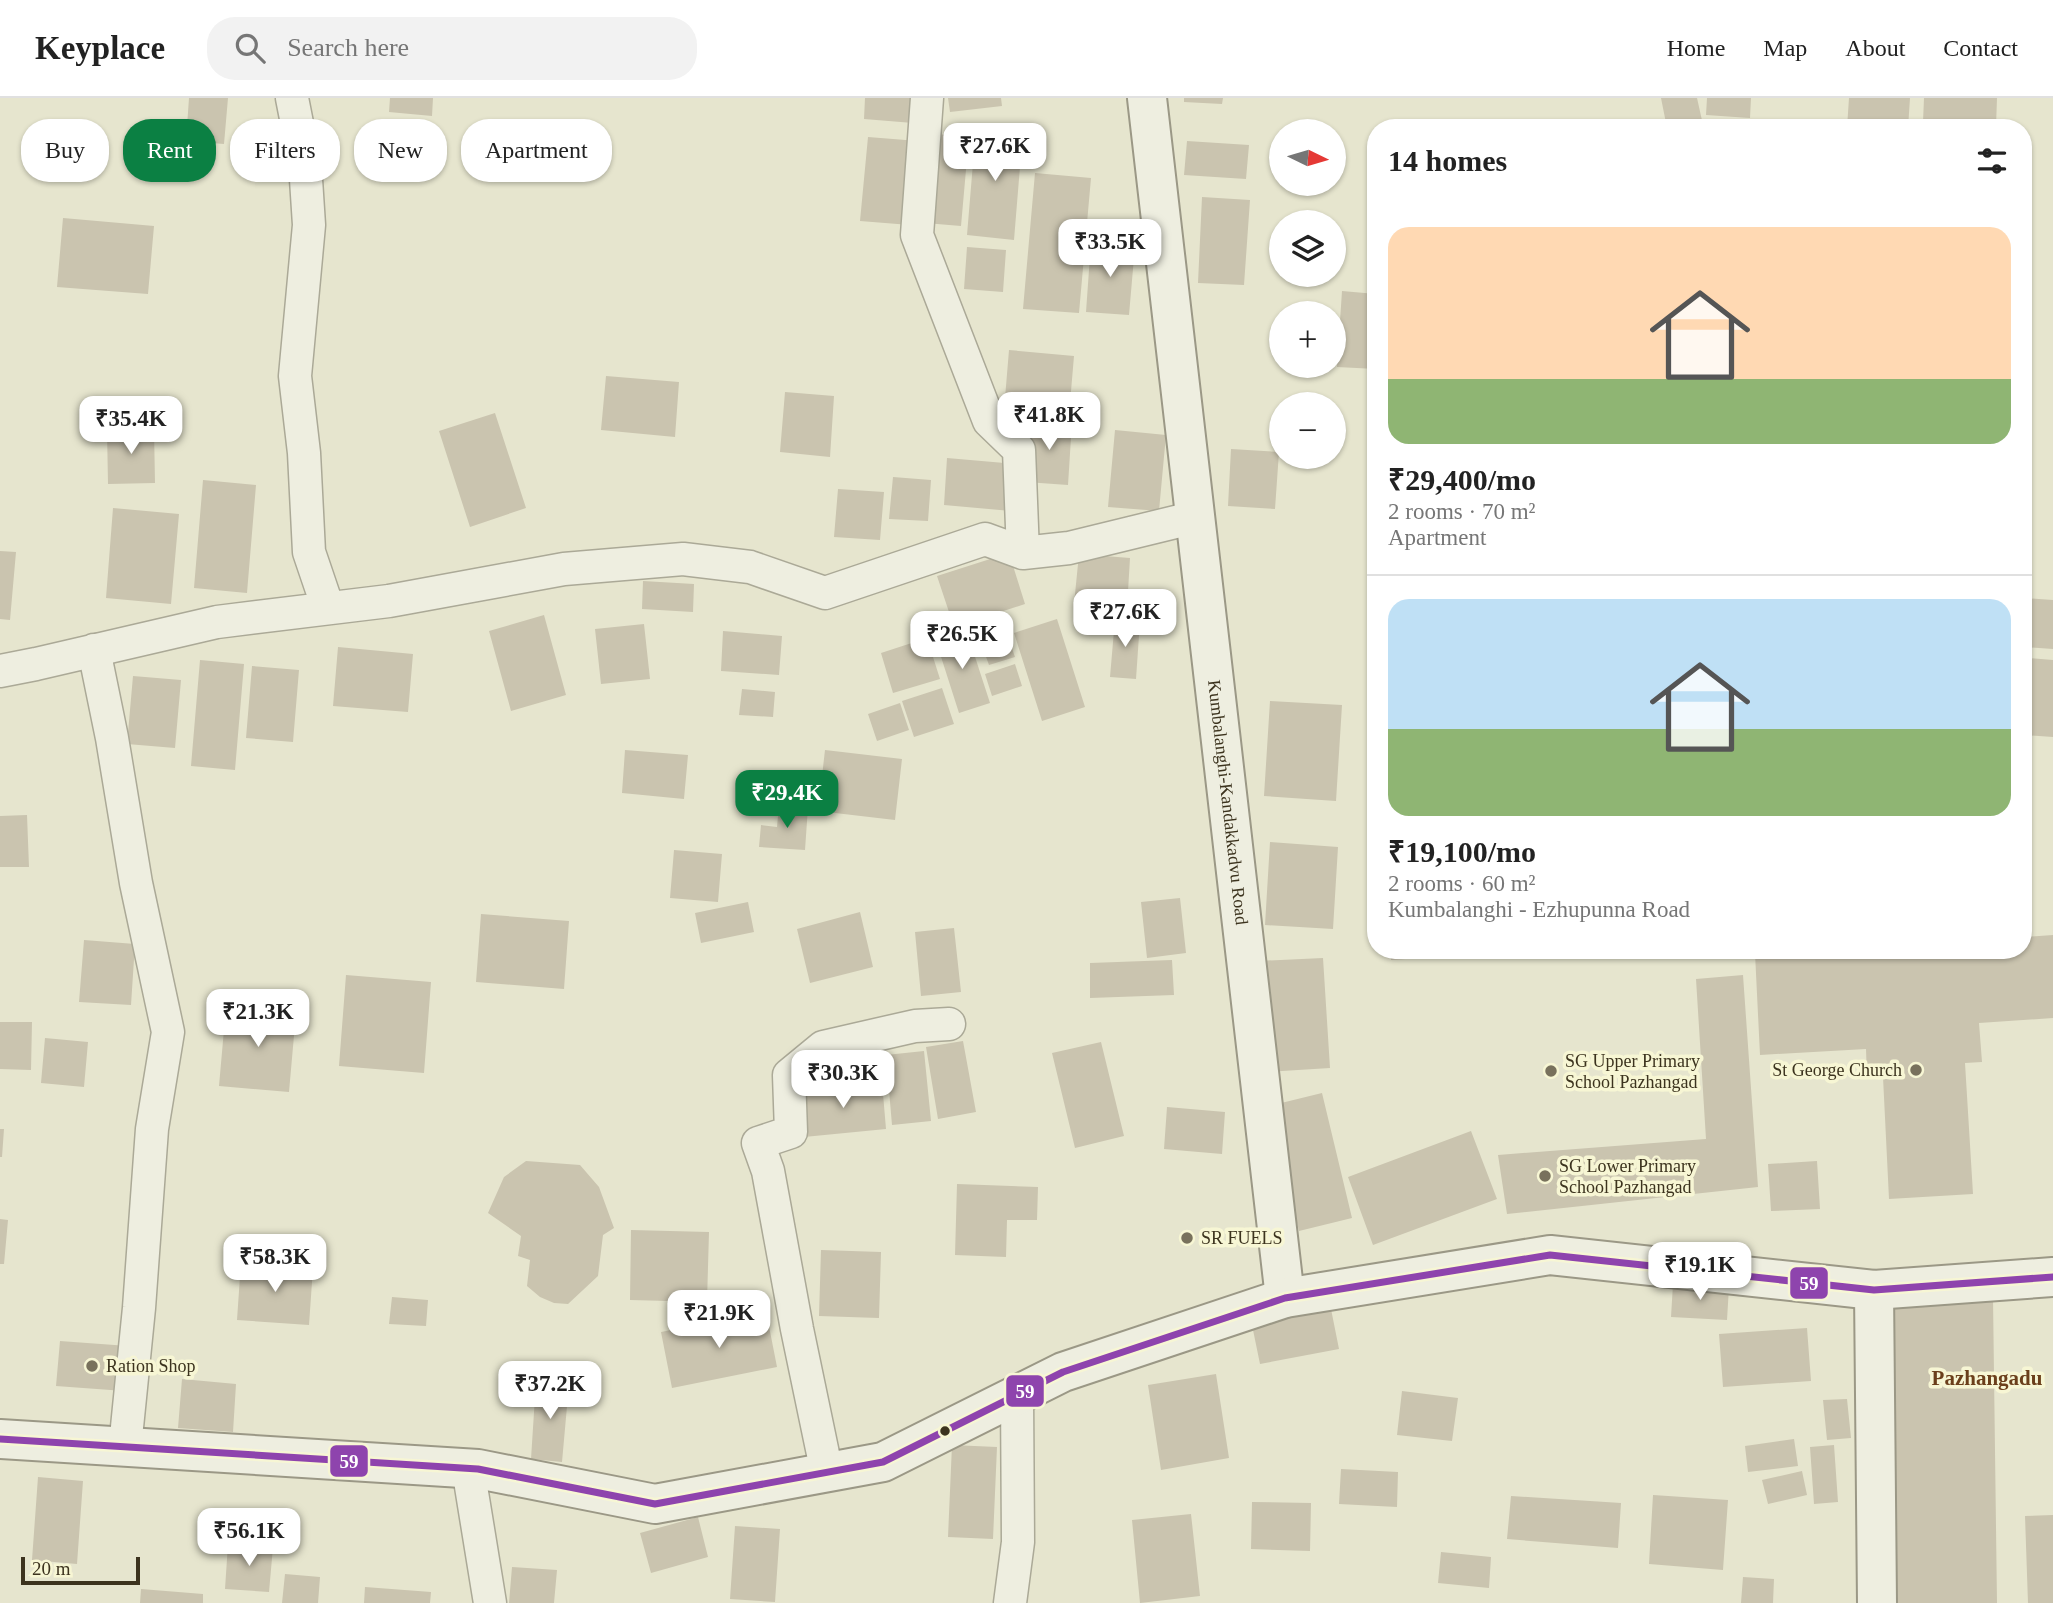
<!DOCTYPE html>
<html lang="en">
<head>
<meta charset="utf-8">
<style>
	body { margin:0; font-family:"Times New Roman",serif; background:#f2f2f2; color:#222; height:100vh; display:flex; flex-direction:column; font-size:26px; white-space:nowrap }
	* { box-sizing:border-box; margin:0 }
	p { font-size:23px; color:#767676 }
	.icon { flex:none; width:38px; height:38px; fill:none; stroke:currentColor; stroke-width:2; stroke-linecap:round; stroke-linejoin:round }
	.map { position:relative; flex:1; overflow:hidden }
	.side { position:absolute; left:1367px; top:21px; width:665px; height:840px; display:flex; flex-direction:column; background:#fff; border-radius:28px; box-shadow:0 2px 5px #0004 }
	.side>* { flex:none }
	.top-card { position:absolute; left:21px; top:21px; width:665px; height:63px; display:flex; gap:14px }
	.needle { width:46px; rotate:95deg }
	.controls { position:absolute; left:1269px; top:21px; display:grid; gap:14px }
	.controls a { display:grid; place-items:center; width:77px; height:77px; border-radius:50%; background:#fff; box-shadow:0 2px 5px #0004; font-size:35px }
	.scale { position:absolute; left:21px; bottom:18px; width:119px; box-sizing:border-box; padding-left:7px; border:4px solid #3c331e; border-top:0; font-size:19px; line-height:24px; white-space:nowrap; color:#3c331e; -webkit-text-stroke:5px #f7f6d4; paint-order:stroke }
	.price { position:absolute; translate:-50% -60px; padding:0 16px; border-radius:14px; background:#fff; color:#222; font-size:23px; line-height:46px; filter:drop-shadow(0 2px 4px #0008) }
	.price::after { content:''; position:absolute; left:50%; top:42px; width:21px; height:16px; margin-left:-10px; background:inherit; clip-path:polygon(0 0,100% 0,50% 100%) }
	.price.selected { background:#0b8043; color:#fff }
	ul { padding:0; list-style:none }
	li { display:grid; align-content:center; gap:14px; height:371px; padding:0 21px }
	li+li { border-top:2px solid #e0e0e0 }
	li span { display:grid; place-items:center; height:217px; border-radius:21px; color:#555 }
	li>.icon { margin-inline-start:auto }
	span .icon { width:126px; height:126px; fill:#fffc; stroke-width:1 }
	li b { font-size:30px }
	h2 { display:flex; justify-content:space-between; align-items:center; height:84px; padding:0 21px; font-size:30px }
	.chip { padding:0 24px; border-radius:28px; background:#fff; box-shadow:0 2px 5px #0004; font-size:24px; line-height:63px }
	.chip.selected { background:#0b8043; color:#fff }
	header { display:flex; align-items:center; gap:42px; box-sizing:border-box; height:98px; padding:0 35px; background:#fff; border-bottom:2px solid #e0e0e0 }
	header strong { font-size:33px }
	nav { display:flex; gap:38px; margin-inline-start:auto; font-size:24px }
	.search { width:490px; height:63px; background:#f2f2f2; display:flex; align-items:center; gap:18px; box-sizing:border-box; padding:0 24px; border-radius:28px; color:#767676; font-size:26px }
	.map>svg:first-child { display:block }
	.building { fill:#cac4af }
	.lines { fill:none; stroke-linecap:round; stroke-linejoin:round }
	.street-casing { stroke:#aba997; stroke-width:35 }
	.secondary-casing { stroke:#9b9886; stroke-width:42 }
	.street { stroke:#eeeee0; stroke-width:32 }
	.secondary { stroke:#eeeee0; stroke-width:38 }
	.bus-1-casing { stroke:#f7f6d4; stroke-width:12 }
	.bus-1 { stroke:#8e44ad; stroke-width:7 }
	.poi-dot { fill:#78715c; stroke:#f7f6d4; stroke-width:2.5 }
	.bus-dot { fill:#3c331e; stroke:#f7f6d4; stroke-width:2.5 }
	.labels { text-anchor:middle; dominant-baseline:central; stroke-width:7; stroke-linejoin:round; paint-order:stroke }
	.street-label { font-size:18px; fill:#3c331e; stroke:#f7f6d4 }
	.poi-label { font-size:18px; fill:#3c331e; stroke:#f7f6d4; text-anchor:start }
	.quarter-label { font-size:21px; font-weight:bold; fill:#6b3f1b; stroke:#f7f6d4 }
	.line-badge { stroke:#f7f6d4; stroke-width:2.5 }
	.badge-label { font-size:19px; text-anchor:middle; font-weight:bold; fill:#fff }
</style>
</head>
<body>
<header>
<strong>Keyplace</strong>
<div class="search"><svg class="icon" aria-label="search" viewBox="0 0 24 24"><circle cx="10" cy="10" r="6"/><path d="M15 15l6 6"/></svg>Search here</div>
<nav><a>Home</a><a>Map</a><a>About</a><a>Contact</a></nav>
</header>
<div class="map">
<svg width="2053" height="1505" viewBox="0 0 2053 1505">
	<rect width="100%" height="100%" fill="#e6e5ce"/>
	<path class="building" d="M189 0H228L224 46 186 43Z
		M390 0H433L432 18 389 14Z
		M865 0H915L913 25 864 21Z
		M948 0H1001L1002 8 950 14Z
		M1184 0H1223L1222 6 1184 4Z
		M1661 0H1697L1703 27 1689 30H1667Z
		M1707 0H1751L1750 20 1706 17Z
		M1849 0H1910L1908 30H1847Z
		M1924 0H1997L1996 29 1923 24Z
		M1432 26 1458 28V30H1432Z
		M1725 26 1752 28V30H1725Z
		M976 29 1023 32 1014 142 967 137Z
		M933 36 969 38 961 128 925 125Z
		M868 39 918 43 910 127 860 123Z
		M1187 43 1249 47 1246 81 1184 77Z
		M1035 75 1091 80 1079 215 1023 211Z
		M1202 99 1250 102 1244 187 1198 185Z
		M63 120 154 128 148 196 57 189Z
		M1091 144 1135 148 1129 217 1086 214Z
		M967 149 1006 152 1003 194 964 191Z
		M1342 193 1376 196V271L1337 269Z
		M1009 252 1074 258 1070 305 1005 300Z
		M606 278 679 284 675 339 601 332Z
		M785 294 834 298 830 359 780 354Z
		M495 315 526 410 470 429 439 333Z
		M1031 320 1072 324 1068 387 1026 384Z
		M154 331 155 385 108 386 107 332Z
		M1115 332 1166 337 1159 413 1108 409Z
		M1231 351 1279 354 1275 411 1228 408Z
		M947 360 1016 366 1011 413 944 407Z
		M893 379 931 382 928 423 889 421Z
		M203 382 256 387 247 495 194 490Z
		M838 391 884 394 880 442 834 439Z
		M113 410 179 416 171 506 106 500Z
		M0 453 16 454 10 522 0 521Z
		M1009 455 1025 506 954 529 937 478Z
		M1079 456 1130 460 1127 510 1074 506Z
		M643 483 694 486 693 514 642 511Z
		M2023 500 2053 502V551L2023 549Z
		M544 517 566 597 511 613 489 533Z
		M1057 521 1085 609 1042 623 1014 535Z
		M1115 521 1140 523 1136 581 1110 579Z
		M644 526 650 581 601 586 595 531Z
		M966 531 990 605 959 615 935 540Z
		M723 533 782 538 779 577 721 573Z
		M1007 536 1015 559 989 567 981 545Z
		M927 540 940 581 893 595 881 555Z
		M338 549 413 556 408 614 333 608Z
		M2028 560 2053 562V639L2023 637Z
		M200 562 244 566 235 672 191 668Z
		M1015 566 1022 588 992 598 985 576Z
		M252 568 299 572 293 644 246 640Z
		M133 578 181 582 175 650 127 646Z
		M942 590 954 626 914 639 902 603Z
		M742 591 775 594 773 619 739 617Z
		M1270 603 1342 607 1336 703 1264 698Z
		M900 605 909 632 877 643 868 616Z
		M625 652 688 657 684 701 622 695Z
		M825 652 902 661 895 722 818 713Z
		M779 707 808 709 805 752 759 749 761 727 777 729Z
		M27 717 29 769H0V718Z
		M1270 744 1338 749 1333 831 1265 827Z
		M674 752 722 756 718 804 670 800Z
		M1180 800 1186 855 1147 860 1141 804Z
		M748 804 754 834 701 845 695 815Z
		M860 814 873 869 810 885 797 831Z
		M481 816 569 823 564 891 476 884Z
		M954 830 961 894 921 898 915 834Z
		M2053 837V920L1979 925 1982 964 1965 965 1973 1096 1889 1101 1883 979 1867 980 1866 951 1760 957 1755 855 1803 852H2023V839Z
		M84 842 135 846 131 907 79 904Z
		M1390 852H1461L1462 857 1391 862Z
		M1323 860 1330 970 1265 974 1258 863Z
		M1172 862 1174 897 1090 900V865Z
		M346 877 431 884 424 975 339 968Z
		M1743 877 1758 1089 1507 1116 1498 1057 1706 1041 1696 881Z
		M226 909 296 915 289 994 219 988Z
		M0 924H32L31 972 0 971Z
		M45 940 88 944 84 989 41 985Z
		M963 943 976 1014 938 1021 926 949Z
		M1101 944 1124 1038 1075 1050 1052 955Z
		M924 953 931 1023 892 1027 886 957Z
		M882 984 886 1031 804 1039 800 993Z
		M1322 995 1352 1120 1299 1133 1269 1008Z
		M1167 1009 1225 1014 1222 1056 1164 1051Z
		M0 1031H4L2 1059H0Z
		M1471 1033 1497 1101 1373 1147 1348 1079Z
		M526 1063 580 1067 599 1089 614 1130 603 1137 598 1178 568 1206 554 1205 540 1199 527 1188 530 1162 518 1158 521 1138 488 1115 504 1079Z
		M1817 1063 1820 1111 1771 1113 1768 1066Z
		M957 1086 1038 1089 1037 1122H1007L1006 1159 955 1157Z
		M0 1121 8 1122 4 1166H0Z
		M631 1132 709 1134 707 1204 630 1202Z
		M821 1152 881 1154 879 1220 819 1218Z
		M241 1164 313 1170 309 1227 237 1222Z
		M1673 1186 1729 1189 1727 1222 1671 1219Z
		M392 1199 428 1202 426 1228 389 1226Z
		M1993 1200 1997 1505H1889L1885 1201Z
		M1331 1211 1339 1251 1260 1266 1252 1227Z
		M766 1213 777 1269 672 1290 661 1234Z
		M1807 1230 1811 1283 1723 1289 1719 1236Z
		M60 1243 128 1248 124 1293 56 1288Z
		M1216 1276 1229 1360 1161 1372 1148 1287Z
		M182 1281 236 1286 233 1334 178 1330Z
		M536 1283 569 1286 562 1364 531 1361Z
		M1402 1293 1458 1300 1452 1343 1397 1337Z
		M1847 1301 1851 1340 1827 1342 1823 1302Z
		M1794 1341 1798 1368 1748 1374 1745 1348Z
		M952 1347 997 1349 993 1441 948 1439Z
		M1834 1347 1838 1404 1814 1406 1810 1349Z
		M1341 1371 1398 1374 1397 1409 1339 1406Z
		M1802 1373 1807 1397 1768 1406 1762 1382Z
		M38 1379 83 1383 77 1466 32 1462Z
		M1653 1397 1728 1402 1723 1472 1649 1466Z
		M1511 1398 1621 1405 1618 1450 1507 1441Z
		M1252 1404 1311 1405 1310 1453 1251 1451Z
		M1191 1416 1200 1498 1140 1505 1132 1422Z
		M2053 1417V1505H2028L2025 1418Z
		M698 1419 708 1459 651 1475 640 1435Z
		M735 1428 780 1431 775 1504 730 1501Z
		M228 1446 273 1449 269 1494 225 1491Z
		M1441 1454 1491 1459 1489 1490 1438 1485Z
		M512 1469 557 1472 554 1505H509Z
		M285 1476 320 1479 318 1505H282Z
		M1743 1479 1774 1481 1773 1505H1741Z
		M365 1489 431 1494 430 1505H364Z
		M141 1491 203 1496V1505H140Z"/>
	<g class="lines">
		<g class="street-casing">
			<path id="street" d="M292 0 305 66 309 127 295 278 304 355 309 454 328 510
				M927 0 917 137 989 323 1019 352 1023 455
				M94 552 112 640 136 785 168 934 152 1031 139 1210 125 1349
				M0 573 36 566 217 524 389 503 564 471 683 461 750 469 825 495 985 441 1023 455 1069 450 1196 419
				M468 1370 490 1505
				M827 1375 797 1231 768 1073 758 1045 791 1034 789 977 823 949 915 928 949 926
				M1010 1505 1018 1444 1017 1297"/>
		</g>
		<g class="secondary-casing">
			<g id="secondary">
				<path id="s1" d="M1147 0 1285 1200"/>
				<path d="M1874 1192 1877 1505"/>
				<path d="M0 1341 478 1371 655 1406 883 1364 1063 1274 1285 1200 1550 1157 1874 1192 2053 1179"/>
			</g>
		</g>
		<use href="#street" class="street"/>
		<use href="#secondary" class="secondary"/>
		<g class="bus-1-casing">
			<path id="bus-1" d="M0 1341 478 1371 655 1406 883 1364 1063 1274 1285 1200 1550 1157 1874 1192 2053 1179"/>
		</g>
		<use href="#bus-1" class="bus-1"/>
	</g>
	<g class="poi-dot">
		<circle cx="1916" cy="972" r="7"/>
		<circle cx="1551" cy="973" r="7"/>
		<circle cx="1545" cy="1078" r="7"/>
		<circle cx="1187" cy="1140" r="7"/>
		<circle cx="92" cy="1268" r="7"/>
	</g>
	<circle class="bus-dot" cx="945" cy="1333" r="6"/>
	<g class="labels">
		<g class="street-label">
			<text stroke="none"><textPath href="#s1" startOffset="709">Kumbalanghi-Kandakkadvu Road</textPath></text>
		</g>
		<g class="poi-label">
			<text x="1565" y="963">SG Upper Primary<tspan x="1565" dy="21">School Pazhangad</tspan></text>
			<text x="1902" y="972" text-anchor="end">St George Church</text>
			<text x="1559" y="1068">SG Lower Primary<tspan x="1559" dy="21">School Pazhangad</tspan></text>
			<text x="1201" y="1140">SR FUELS</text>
			<text x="106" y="1268">Ration Shop</text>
		</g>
		<g class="quarter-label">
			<text x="1987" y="1280">Pazhangadu</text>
		</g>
	</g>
	<g class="line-badge">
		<rect x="1789" y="1168" width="40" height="34" rx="7" fill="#8e44ad"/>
		<rect x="1005" y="1276" width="40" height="34" rx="7" fill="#8e44ad"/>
		<rect x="329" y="1346" width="40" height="34" rx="7" fill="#8e44ad"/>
	</g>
	<g class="badge-label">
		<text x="1809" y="1192">59</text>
		<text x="1025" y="1300">59</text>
		<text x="349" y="1370">59</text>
	</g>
</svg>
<div class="controls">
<a><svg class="needle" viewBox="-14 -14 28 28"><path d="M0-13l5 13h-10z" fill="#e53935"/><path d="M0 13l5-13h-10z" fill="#767676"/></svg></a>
<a><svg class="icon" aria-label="layers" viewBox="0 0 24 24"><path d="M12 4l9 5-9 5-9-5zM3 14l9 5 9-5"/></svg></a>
<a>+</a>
<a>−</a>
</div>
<div class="scale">20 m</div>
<b class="price" style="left:995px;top:85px">₹27.6K</b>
<b class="price" style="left:1110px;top:181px">₹33.5K</b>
<b class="price" style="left:1049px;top:354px">₹41.8K</b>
<b class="price" style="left:131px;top:358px">₹35.4K</b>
<b class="price" style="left:1125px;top:551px">₹27.6K</b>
<b class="price" style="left:962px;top:573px">₹26.5K</b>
<b class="price selected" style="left:787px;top:732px">₹29.4K</b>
<b class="price" style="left:258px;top:951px">₹21.3K</b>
<b class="price" style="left:843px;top:1012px">₹30.3K</b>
<b class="price" style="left:275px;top:1196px">₹58.3K</b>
<b class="price" style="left:1700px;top:1204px">₹19.1K</b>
<b class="price" style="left:719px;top:1252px">₹21.9K</b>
<b class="price" style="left:550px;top:1323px">₹37.2K</b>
<b class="price" style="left:249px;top:1470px">₹56.1K</b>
<div class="top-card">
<a class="chip">Buy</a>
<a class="chip selected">Rent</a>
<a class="chip">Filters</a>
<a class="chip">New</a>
<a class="chip">Apartment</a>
</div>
<section class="side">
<h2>14 homes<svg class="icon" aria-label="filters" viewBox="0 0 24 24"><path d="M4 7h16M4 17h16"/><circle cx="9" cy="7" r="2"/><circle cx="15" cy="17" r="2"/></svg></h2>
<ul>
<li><span style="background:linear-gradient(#ffd9b3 70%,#8fb573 0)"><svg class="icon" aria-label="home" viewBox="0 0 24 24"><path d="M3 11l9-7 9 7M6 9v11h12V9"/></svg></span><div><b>₹29,400/mo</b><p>2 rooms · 70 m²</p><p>Apartment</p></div></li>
<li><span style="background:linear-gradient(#bfe0f5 60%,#8fb573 0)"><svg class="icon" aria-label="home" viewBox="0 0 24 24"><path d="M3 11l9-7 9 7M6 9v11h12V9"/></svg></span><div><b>₹19,100/mo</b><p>2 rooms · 60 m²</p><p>Kumbalanghi - Ezhupunna Road</p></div></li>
</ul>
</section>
</div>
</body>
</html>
